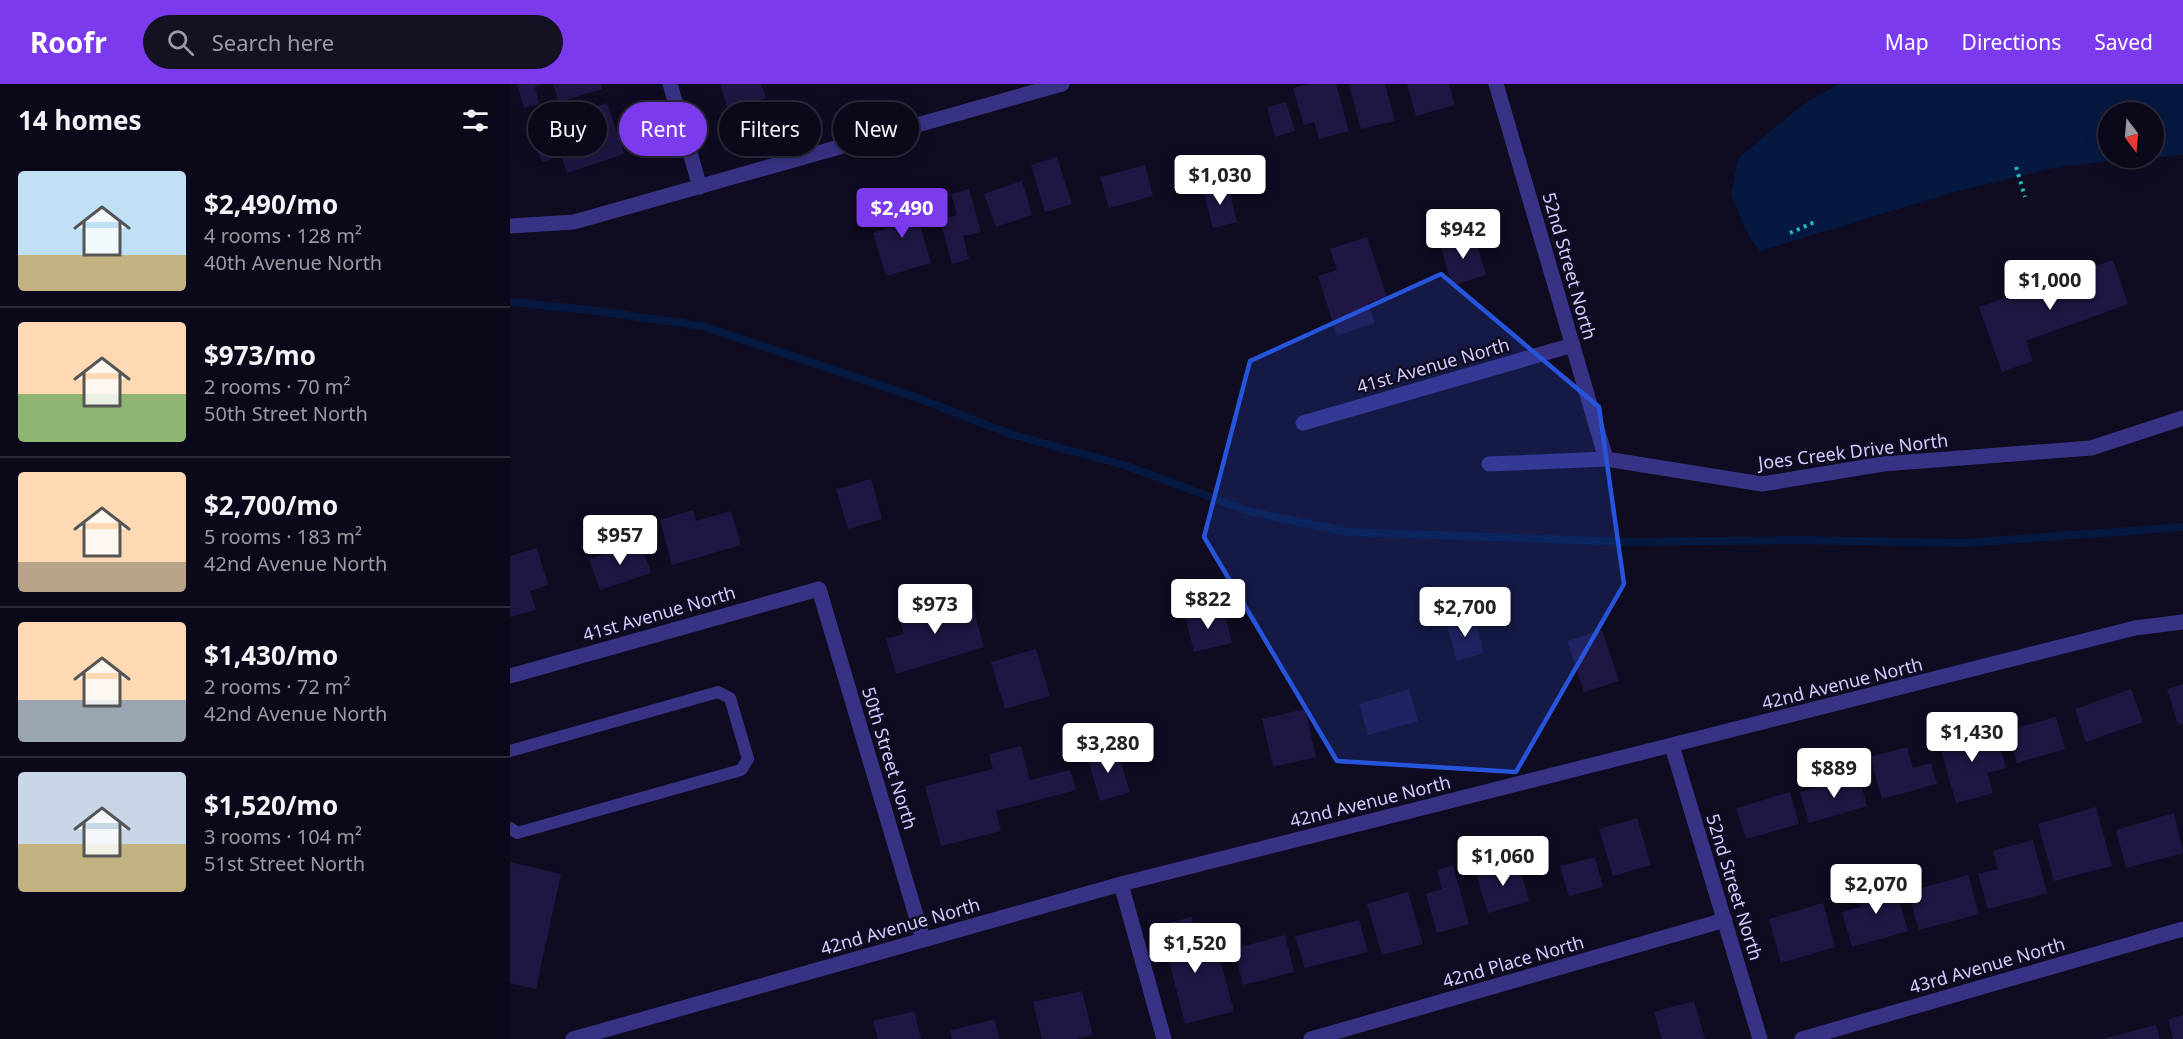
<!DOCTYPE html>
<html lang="en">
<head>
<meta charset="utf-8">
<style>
	body { margin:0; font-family:"Noto Sans",sans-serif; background:#141122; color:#f1f3f6; height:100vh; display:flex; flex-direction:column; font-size:22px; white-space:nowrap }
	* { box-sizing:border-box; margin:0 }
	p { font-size:20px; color:#9a9aa2 }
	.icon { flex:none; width:33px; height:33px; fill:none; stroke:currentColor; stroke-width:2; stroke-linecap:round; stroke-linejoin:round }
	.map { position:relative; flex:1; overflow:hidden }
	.side { display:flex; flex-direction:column; background:#0b0819; width:510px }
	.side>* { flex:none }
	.banner { position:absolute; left:18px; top:18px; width:570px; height:54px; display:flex; gap:12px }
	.needle { width:39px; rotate:164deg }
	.buttons { position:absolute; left:1588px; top:18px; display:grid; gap:12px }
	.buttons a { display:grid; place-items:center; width:66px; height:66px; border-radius:50%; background:#0b0819; box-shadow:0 3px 15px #0003,0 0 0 2px #2b2938; font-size:30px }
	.price { position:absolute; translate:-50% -51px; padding:0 14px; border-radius:6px; background:#fff; color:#222; font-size:20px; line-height:39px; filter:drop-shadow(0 2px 3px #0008) }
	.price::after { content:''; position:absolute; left:50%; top:36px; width:18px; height:14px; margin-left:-9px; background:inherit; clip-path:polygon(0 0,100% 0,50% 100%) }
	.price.selected { background:#7c3aed; color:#fff }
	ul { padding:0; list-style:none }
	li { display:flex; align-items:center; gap:18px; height:150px; padding:0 18px }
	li+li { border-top:2px solid #2b2938 }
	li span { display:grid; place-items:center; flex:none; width:168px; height:120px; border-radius:6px; color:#555 }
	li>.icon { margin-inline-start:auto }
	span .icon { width:72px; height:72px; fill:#fffc; stroke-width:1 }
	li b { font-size:26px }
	h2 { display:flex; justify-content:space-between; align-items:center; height:72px; padding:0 18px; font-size:26px }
	.chip { padding:0 21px; border-radius:27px; background:#0b0819; box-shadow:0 3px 15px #0003,0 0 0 2px #2b2938; font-size:21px; line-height:54px }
	.chip.selected { background:#7c3aed; color:#fff }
	header { display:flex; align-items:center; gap:36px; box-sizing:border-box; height:84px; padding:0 30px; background:#7c3aed; color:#fff }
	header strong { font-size:28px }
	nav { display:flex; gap:33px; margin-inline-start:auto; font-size:21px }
	.search { width:420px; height:54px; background:#141122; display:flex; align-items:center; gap:15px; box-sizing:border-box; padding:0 21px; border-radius:33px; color:#9a9aa2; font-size:22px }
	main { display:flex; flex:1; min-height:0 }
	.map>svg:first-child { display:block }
	.water { fill:#051940; fill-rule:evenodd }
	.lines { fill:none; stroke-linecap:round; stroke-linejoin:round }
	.stream { stroke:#051940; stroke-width:8 }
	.building { fill:#201643 }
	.path { stroke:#24bab5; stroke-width:4; stroke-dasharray:3 4.5; stroke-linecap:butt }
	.lane { stroke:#383284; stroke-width:12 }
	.street { stroke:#383284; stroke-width:15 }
	.marked { fill:#2654da; fill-opacity:0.2; stroke:#2654da; stroke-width:4.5; stroke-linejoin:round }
	.labels { text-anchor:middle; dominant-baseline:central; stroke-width:5; stroke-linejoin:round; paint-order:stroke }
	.street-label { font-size:18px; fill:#d2cbff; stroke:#0f0b21 }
</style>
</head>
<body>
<header>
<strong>Roofr</strong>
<div class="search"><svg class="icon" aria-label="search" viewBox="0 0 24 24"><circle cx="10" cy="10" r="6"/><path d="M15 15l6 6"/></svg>Search here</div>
<nav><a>Map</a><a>Directions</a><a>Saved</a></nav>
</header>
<main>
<section class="side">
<h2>14 homes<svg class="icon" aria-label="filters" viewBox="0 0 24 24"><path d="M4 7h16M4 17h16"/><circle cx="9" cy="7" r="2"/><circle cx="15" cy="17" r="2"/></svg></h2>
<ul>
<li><span style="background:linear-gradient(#bfe0f5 70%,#c2b280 0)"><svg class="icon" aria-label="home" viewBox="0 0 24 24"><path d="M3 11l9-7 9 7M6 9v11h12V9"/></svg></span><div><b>$2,490/mo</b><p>4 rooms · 128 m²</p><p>40th Avenue North</p></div></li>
<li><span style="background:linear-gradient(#ffd9b3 60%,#8fb573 0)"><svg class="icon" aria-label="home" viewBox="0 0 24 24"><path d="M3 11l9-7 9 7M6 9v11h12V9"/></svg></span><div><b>$973/mo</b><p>2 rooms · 70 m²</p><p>50th Street North</p></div></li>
<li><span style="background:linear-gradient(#ffd9b3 75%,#b9a48a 0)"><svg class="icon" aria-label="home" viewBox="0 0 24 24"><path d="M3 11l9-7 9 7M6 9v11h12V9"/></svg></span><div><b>$2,700/mo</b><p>5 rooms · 183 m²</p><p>42nd Avenue North</p></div></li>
<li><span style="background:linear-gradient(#ffd9b3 65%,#9aa5b1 0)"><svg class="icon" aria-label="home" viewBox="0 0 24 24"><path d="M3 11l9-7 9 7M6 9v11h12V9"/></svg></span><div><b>$1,430/mo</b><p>2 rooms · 72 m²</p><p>42nd Avenue North</p></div></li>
<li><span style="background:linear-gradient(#c9d6e8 60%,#c2b280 0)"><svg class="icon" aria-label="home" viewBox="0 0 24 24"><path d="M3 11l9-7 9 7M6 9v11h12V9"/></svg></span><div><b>$1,520/mo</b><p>3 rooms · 104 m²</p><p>51st Street North</p></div></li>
</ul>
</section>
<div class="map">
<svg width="1673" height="955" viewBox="0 0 1673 955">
	<rect width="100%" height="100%" fill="#0f0b21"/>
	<path class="water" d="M1329 0H1673V71L1552 82 1444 108 1250 167 1239 152 1221 111 1228 74 1296 18ZM1599 28H1644V74H1599Z"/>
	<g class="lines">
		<path class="stream" d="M0 218 79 226 192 242 405 313 503 351 614 381 741 428 839 448 1118 458 1286 456 1455 459 1673 443"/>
	</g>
	<path class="building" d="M7 0H33L25 3 29 20 14 24Z
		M43 0H91L92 5 49 18Z
		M210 0H251L256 14 218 26Z
		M798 0H826L839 47 809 55 804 38 794 41 783 4Z
		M844 0H875L885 37 851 45 839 1Z
		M897 0H939L945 21 906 32Z
		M776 18 785 47 765 53 757 23Z
		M97 19 114 70 57 89 51 72 32 78 20 44Z
		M547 73 562 120 535 128 521 81Z
		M635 81 643 112 599 124 590 93Z
		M512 97 522 131 486 143 474 110Z
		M717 100 727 138 703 144 693 106Z
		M459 105 471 148 453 152 459 175 442 180 430 136 447 131 441 110Z
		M402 114 421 179 376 192 363 149 378 144 372 122Z
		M964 151 976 191 942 202 930 160Z
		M857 153 877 213 858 219 865 239 827 252 808 192 827 186 820 165Z
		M1603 176 1618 220 1516 257 1523 277 1492 288 1469 223Z
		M361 395 372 435 338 445 326 405Z
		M183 426 186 437 221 427 231 461 162 481 150 436Z
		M131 458 141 489 90 506 79 475Z
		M27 464 38 501 20 507 26 526 0 533V472Z
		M459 512 474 563 386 590 376 555 394 550 389 533Z
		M713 523 722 559 684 568 675 532Z
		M963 531 974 569 947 577 936 538Z
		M1092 546 1109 597 1074 608 1057 557Z
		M526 565 540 612 495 625 481 578Z
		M1673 600V640L1668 641 1657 605Z
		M899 605 908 637 858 651 849 620Z
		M1621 605 1633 638 1576 658 1565 625Z
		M795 625 806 673 763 683 752 635Z
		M1546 633 1555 665 1507 679 1498 646Z
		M1485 643 1496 684 1477 689 1483 709 1446 719 1429 659Z
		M511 662 520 696 560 686 566 706 486 727 491 747 431 762 415 702 483 685 479 670Z
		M606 663 620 708 590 717 577 672Z
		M1397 663 1403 684 1421 679 1427 700 1372 715 1360 673Z
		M1348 690 1357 722 1299 739 1290 708Z
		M1280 708 1289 740 1236 755 1226 724Z
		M1586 723 1602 782 1544 797 1528 740Z
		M1664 729 1673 769 1616 784 1606 746Z
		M1127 734 1141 781 1103 792 1089 745Z
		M1523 756 1537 809 1478 825 1468 790 1488 785 1483 767Z
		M1085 773 1093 803 1059 812 1050 782Z
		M0 778 51 790 26 905 0 899Z
		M1008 778 1019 817 978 829 966 790Z
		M943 781 959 840 927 849 916 810 932 805 927 786Z
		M1458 791 1469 830 1409 846 1398 808Z
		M1383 795 1398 847 1342 863 1332 828 1351 823 1346 806Z
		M898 808 913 860 872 871 857 820Z
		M1313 819 1325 863 1271 879 1259 835Z
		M682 833 692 872 708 868 724 927 675 940 650 841Z
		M849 836 858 868 795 884 785 852Z
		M775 851 784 888 733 901 724 865Z
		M572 907 583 951 565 955H532L523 918Z
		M1184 917 1195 955H1152L1144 928Z
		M404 927 411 955H368L363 937Z
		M1673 931V955H1663L1658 935Z
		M484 935 490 955H442L440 947Z
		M1646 941 1650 955H1596V954Z"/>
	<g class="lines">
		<path class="path" d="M1506 83 1515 113
			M1280 149 1307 137"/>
		<path class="lane" d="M0 667 208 608 220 614 238 675 231 686 7 749 0 744"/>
		<path class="street" d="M160 0 190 103
			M986 0 1096 375
			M0 142 64 138 552 0
			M793 339 1063 261
			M979 380 1096 375 1252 400 1373 380 1581 364 1673 334
			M0 592 309 505 413 855
			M1162 662 1250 955
			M611 800 654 955
			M63 955 611 800 1625 544 1673 538
			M801 955 1215 836
			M1292 955 1673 845"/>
	</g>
	<path class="marked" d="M931 190 1089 323 1114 500 1006 688 827 677 694 453 740 277Z"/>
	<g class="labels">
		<g class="street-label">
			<text transform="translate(1060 182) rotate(74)">52nd Street North</text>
			<text transform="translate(923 281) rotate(-16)">41st Avenue North</text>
			<text transform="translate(1343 367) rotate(-7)">Joes Creek Drive North</text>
			<text transform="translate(149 529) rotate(-16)">41st Avenue North</text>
			<text transform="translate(1332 599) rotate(-14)">42nd Avenue North</text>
			<text transform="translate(380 674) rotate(73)">50th Street North</text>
			<text transform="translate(860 717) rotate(-14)">42nd Avenue North</text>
			<text transform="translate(1225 803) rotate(73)">52nd Street North</text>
			<text transform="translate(390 842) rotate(-16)">42nd Avenue North</text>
			<text transform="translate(1003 877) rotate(-16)">42nd Place North</text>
			<text transform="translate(1477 881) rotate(-16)">43rd Avenue North</text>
		</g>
	</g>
</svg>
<div class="buttons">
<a><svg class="needle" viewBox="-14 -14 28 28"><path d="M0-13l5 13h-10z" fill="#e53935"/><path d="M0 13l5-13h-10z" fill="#9a9aa2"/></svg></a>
</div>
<b class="price" style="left:710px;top:122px">$1,030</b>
<b class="price selected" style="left:392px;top:155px">$2,490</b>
<b class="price" style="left:953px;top:176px">$942</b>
<b class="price" style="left:1540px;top:227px">$1,000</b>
<b class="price" style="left:110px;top:482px">$957</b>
<b class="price" style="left:698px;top:546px">$822</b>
<b class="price" style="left:425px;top:551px">$973</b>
<b class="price" style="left:955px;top:554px">$2,700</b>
<b class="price" style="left:1462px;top:679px">$1,430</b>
<b class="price" style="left:598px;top:690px">$3,280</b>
<b class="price" style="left:1324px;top:715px">$889</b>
<b class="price" style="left:993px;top:803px">$1,060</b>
<b class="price" style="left:1366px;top:831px">$2,070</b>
<b class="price" style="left:685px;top:890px">$1,520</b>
<div class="banner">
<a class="chip">Buy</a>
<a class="chip selected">Rent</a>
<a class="chip">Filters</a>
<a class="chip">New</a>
</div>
</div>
</main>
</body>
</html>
